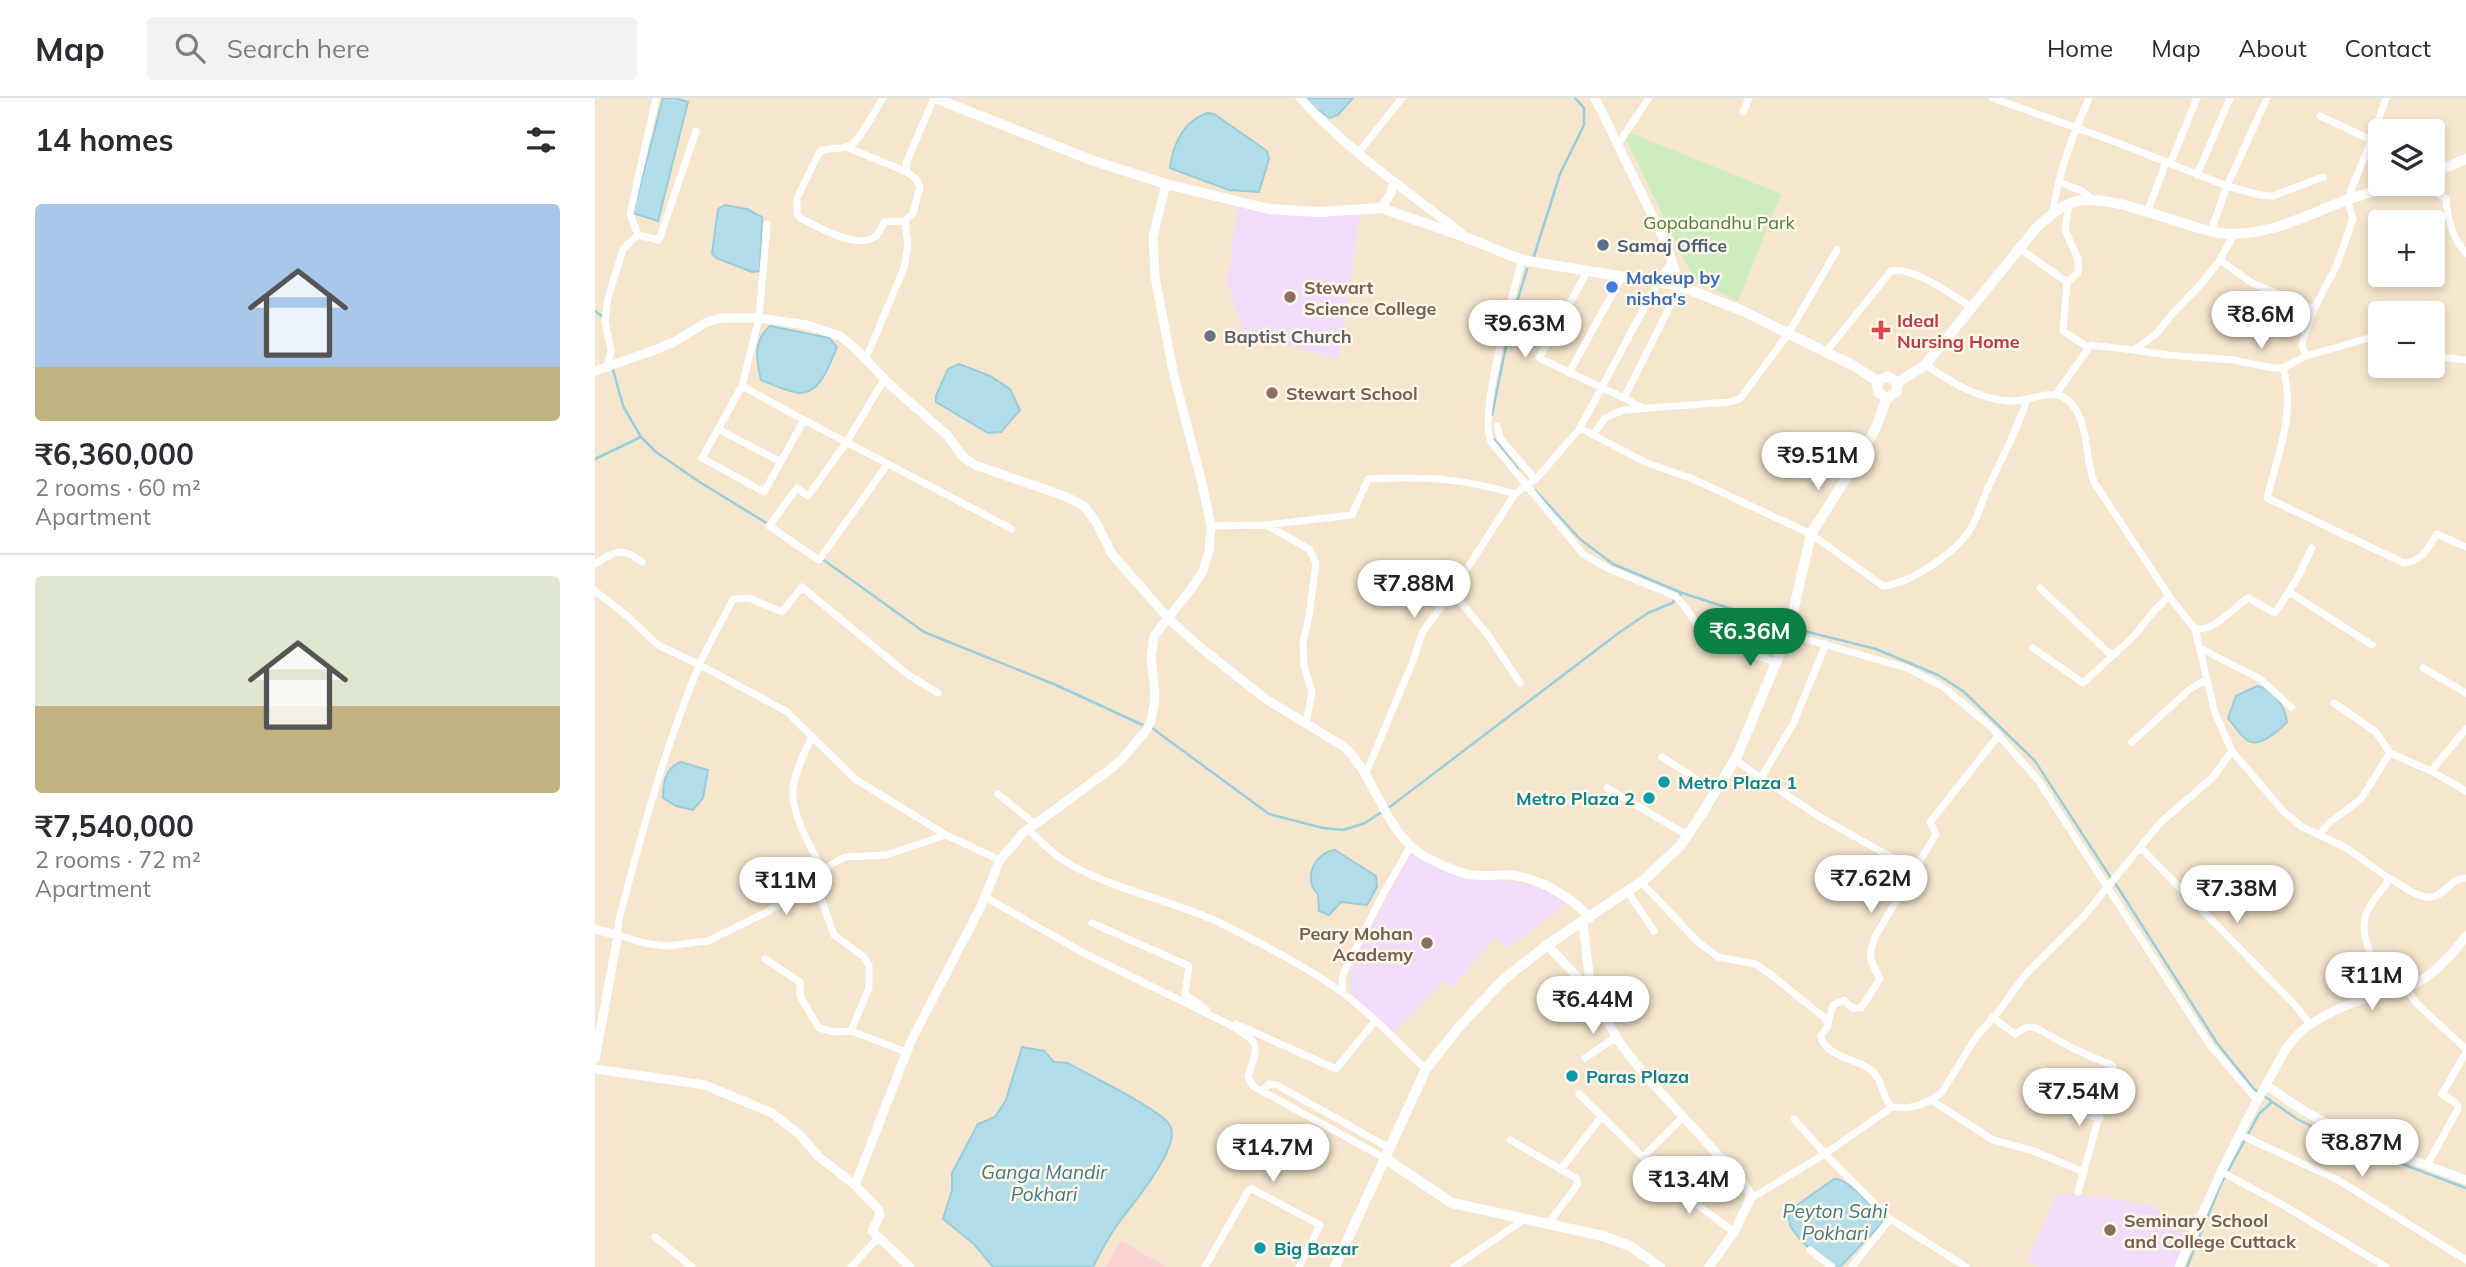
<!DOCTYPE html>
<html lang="en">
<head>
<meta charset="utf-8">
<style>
	body { margin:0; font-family:Mulish,sans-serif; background:#f2f2f3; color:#2b2b33; height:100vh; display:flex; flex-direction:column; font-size:26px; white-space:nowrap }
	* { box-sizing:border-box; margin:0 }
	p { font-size:23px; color:#7c7c81 }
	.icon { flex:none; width:38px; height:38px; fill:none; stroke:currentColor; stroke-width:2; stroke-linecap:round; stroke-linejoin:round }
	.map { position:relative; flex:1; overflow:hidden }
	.details { display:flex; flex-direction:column; background:#fff; width:595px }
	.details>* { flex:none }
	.controls { position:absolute; left:1773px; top:21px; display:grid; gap:14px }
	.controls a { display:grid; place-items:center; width:77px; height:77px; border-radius:7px; background:#fff; box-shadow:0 4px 10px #0003; font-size:35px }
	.price { position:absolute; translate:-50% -60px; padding:0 16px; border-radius:24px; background:#fff; color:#222; font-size:23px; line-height:46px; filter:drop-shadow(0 2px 4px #0008) }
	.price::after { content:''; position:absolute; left:50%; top:42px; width:21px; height:16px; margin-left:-10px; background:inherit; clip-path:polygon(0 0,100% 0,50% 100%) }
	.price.on { background:#0b8043; color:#fff }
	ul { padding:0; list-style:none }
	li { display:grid; align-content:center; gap:14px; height:371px; padding:0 35px }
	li+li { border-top:2px solid #e1e1e2 }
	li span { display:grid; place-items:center; height:217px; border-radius:7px; color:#555 }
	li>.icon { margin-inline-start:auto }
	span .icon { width:126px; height:126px; fill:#fffc; stroke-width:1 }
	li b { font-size:30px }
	h2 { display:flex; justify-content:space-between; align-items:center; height:84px; padding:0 35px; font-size:30px }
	header { display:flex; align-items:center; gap:42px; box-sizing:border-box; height:98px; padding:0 35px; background:#fff; border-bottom:2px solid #e1e1e2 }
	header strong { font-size:33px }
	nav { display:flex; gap:38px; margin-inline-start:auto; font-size:24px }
	.search { width:490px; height:63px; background:#f2f2f3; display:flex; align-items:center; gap:18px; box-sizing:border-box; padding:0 24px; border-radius:7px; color:#7c7c81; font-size:26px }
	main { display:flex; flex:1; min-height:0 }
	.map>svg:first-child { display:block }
	.residential { fill:#f6e6ce; fill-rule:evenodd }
	.education { fill:#f1ddfa }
	.medical { fill:#fdd2d5 }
	.green { fill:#ceedbe }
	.water { fill:#b3dee9; stroke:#98cddc; stroke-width:2 }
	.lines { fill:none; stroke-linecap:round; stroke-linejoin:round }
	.stream { stroke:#98cddc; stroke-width:2.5 }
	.minor { stroke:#fff; stroke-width:7 }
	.tertiary { stroke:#fff; stroke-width:9 }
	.secondary { stroke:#fff; stroke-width:10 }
	.service-dot { fill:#5c6f8a; stroke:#fff7e8; stroke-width:2.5 }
	.shop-dot { fill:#3f7fe0; stroke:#fff7e8; stroke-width:2.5 }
	.education-dot { fill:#8d6e63; stroke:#fff7e8; stroke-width:2.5 }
	.health-dot { fill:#e0444e; stroke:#fff7e8; stroke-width:2.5 }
	.worship-dot { fill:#6b7280; stroke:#fff7e8; stroke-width:2.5 }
	.culture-dot { fill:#0f9aa8; stroke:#fff7e8; stroke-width:2.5 }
	.labels { text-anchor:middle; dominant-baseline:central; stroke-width:5; stroke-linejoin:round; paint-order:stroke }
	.park-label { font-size:18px; fill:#4c7e3c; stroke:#fff7e8 }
	.service-label { font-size:18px; font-weight:bold; fill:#4e5e75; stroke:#fff7e8; text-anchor:start }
	.shop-label { font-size:18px; font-weight:bold; fill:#366cbe; stroke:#fff7e8; text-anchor:start }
	.education-label { font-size:18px; font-weight:bold; fill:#785e54; stroke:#fff7e8; text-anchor:start }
	.health-label { font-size:18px; font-weight:bold; fill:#be3a42; stroke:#fff7e8; text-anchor:start }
	.worship-label { font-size:18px; font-weight:bold; fill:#5b616d; stroke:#fff7e8; text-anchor:start }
	.culture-label { font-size:18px; font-weight:bold; fill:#0d838f; stroke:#fff7e8; text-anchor:start }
	.water-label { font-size:19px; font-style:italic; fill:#3d7a8c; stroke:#fff7e8 }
</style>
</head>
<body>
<header>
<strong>Map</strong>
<div class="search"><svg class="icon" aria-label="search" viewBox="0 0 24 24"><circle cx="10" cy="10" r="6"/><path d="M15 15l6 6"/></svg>Search here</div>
<nav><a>Home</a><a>Map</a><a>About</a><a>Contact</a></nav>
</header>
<main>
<section class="details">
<h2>14 homes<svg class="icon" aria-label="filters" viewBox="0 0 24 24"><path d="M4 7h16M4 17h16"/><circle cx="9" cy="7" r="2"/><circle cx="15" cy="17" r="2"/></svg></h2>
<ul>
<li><span style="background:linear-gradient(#a9c7e8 75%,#c2b280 0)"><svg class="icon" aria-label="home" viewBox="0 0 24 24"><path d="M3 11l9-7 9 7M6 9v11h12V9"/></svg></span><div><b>₹6,360,000</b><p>2 rooms · 60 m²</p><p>Apartment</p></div></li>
<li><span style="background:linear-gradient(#dfe7d0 60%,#c2b280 0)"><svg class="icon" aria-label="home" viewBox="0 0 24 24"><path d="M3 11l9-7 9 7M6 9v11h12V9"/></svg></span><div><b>₹7,540,000</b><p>2 rooms · 72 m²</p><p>Apartment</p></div></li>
</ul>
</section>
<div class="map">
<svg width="1871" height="1169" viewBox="0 0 1871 1169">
	<rect width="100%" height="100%" fill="#fef4e0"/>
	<path class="residential" d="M0 0H1871V1169H0ZM1785 33H1838V86H1785ZM1785 124H1838V177H1785ZM1785 215H1838V268H1785Z"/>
	<path class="education" d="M643 107 765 113 744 262 648 234 632 183Z
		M816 755 832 764 870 781 921 783 952 793 973 805 913 850 899 840 858 890 849 883 799 935 757 896 754 877 762 861 760 860Z
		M1463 1095 1516 1100 1559 1109 1593 1139 1580 1169H1445L1432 1162Z"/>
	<path class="medical" d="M526 1143 572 1169H510Z"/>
	<path class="green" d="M1026 31 1186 96 1143 203 1103 184 1095 173Z"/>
	<path class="water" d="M68 0H80L93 4 63 123 38 115Z
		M705 0H758L743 17 735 20Z
		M612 15 619 16 672 53 674 61 664 94 634 92 575 70C578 46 588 24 612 15Z
		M130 107 152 111 167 119 165 173 157 174 121 160 117 155 123 111Z
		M175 228 234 240 242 249C235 265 226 296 204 295 192 294 177 286 166 282 161 261 158 243 175 228Z
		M364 266 395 278 415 291 425 312 406 334 393 335 341 304V298L353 271Z
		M1662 588C1678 591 1690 608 1692 624 1684 632 1664 651 1652 642 1645 637 1638 626 1633 620L1641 598Z
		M86 664 113 672 108 700 98 712 81 708 68 700C68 685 70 670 86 664Z
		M740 752 781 778 782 789 772 807 746 804 734 817 724 813 723 796C707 782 720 754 740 752Z
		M427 949 449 953 459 964 473 965C495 978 561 1009 574 1026 590 1046 534 1110 522 1127 513 1140 505 1155 498 1169H398L379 1146 348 1121 357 1092V1075L383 1026 400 1019 411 1002Z
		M1239 1081C1254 1080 1277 1110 1287 1121V1125L1245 1169C1230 1169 1204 1142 1196 1129 1193 1124 1194 1118 1195 1112Z"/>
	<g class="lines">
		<path class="stream" d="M939 158 965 76 989 27V10L980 0
			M0 213 8 219
			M17 268 28 308 46 339 61 354 103 383 173 426
			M897 317 916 224 932 171
			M899 341 923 371
			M0 361 46 339
			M940 392 985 441 1018 466 1087 495 1190 528
			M226 460 329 534 461 587 550 628
			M1197 530 1281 551 1343 577 1368 593 1440 663 1516 780
			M557 630 674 716 728 730 748 732 770 725 796 708 1025 534 1053 515 1077 505 1087 495
			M1520 785 1622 945 1659 991 1702 1021 1751 1045 1871 1090
			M1592 1169 1626 1086 1664 1016 1677 1004"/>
		<path class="minor" d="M288 0C280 12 266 42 254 48 245 52 235 49 225 53L202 100V116L207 121C223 129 264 153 281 138 284 135 287 128 289 124L310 123 318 115 325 89 321 81 312 74 311 65 339 0
			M1398 0 1518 43 1632 88 1616 133
			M1672 0 1632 88 1665 97 1678 98 1728 79
			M1148 14 1154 0
			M1725 18 1785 46
			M1023 46 1054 0
			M251 49 312 74
			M763 55 807 0
			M1575 66 1602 0
			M1602 77 1635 0
			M1464 84 1487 93 1498 101
			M1832 86 1851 101C1852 120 1858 141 1871 155
			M1458 114C1463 75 1478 37 1494 0
			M1552 115 1571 64
			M43 137 64 142 101 33
			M1425 151 1472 184 1468 233 1494 250
			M927 162C918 196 883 316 896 344L988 456 1010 469 1080 498C1094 510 1100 529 1115 539L1181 565
			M1625 162 1657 185 1719 211
			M992 174 944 260 1029 300
			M1472 184 1483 175V161L1470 132 1474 106
			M1539 252 1573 257 1638 262 1678 270H1688L1711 258 1774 240H1785
			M1230 255 1296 173C1319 168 1358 198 1378 210
			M1711 258 1707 248 1708 242 1719 211 1742 167 1758 121 1752 102 1777 41 1791 0
			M1838 258 1871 262
			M271 260 309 170 313 147 310 123
			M1330 267C1355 283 1383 301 1413 303 1438 305 1464 282 1481 312 1494 334 1490 361 1499 384L1576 501 1600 531 1620 615 1637 653 1688 713 1707 729 1750 749 1792 779V785C1779 802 1765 815 1770 838 1772 847 1776 856 1776 865 1777 877 1773 887 1777 898
			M12 268 16 253 10 223 13 200 28 151 43 137 35 116 61 0
			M1688 270C1701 313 1683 357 1672 400L1809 465C1828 463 1832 451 1842 436L1871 449
			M974 275 1026 180
			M290 280 251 345 213 398 202 390 174 428 224 462 292 367
			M147 288 209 322 169 394 107 360 147 288 164 220 172 126
			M1461 296 1496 247 1539 252 1561 236 1579 214 1606 186 1625 162 1639 136
			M1048 310 1029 300 1085 188
			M209 322 417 431
			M902 328 905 340 940 381
			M985 330 1052 365 1098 381 1216 436 1288 488C1316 485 1361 455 1376 430 1383 418 1387 403 1393 390 1407 360 1422 333 1432 301
			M123 331 186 364
			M998 337 1010 320 1028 312 1134 304 1145 301 1193 236 1242 152
			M616 428 671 427
			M0 466C21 453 26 448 47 464
			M1445 490 1517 558
			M0 493 31 517 63 547 105 567 191 613 260 681 351 737 405 762
			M857 494 893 537 925 585
			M1694 494 1777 547
			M1600 531C1620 533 1637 511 1653 500L1680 515 1703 479 1717 450
			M1193 536 1312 570 1347 588 1396 629 1443 682 1614 946 1662 1002
			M1231 546 1198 626 1166 680 1225 719 1319 772
			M1438 550 1488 585 1539 538 1559 513 1574 498
			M1605 550 1665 581 1696 609
			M1828 570 1871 595
			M343 595 312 576 207 489 187 514 154 500 138 501C127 523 114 545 104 568 69 651 46 738 23 825V837L49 845 71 848 113 843 170 815 191 802 237 766 250 759 291 757 351 737
			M1739 605 1781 634 1795 655 1836 673 1871 693
			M711 625 717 594 709 568 708 544 714 518 721 465 714 451 671 427 757 417 773 381C827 378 867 380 920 396L942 380 985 330 1062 186
			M217 638C210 655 200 672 198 690 195 713 217 753 229 773
			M1537 644 1595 591 1611 582
			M1067 659 1120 693
			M1139 661 1166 680
			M1836 673 1871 631
			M771 675 818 563 827 535 857 494 920 396
			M1012 690 1092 737
			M403 696 440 726
			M433 731C447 745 461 759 478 768 524 793 576 802 623 824 665 845 711 868 748 895 778 917 804 946 831 971
			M1724 737 1734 725 1766 701 1795 655
			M1545 749 1700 907 1715 926
			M1792 779C1805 785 1818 798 1832 799 1848 801 1855 780 1871 780
			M219 781 239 837 269 859 274 867V890L256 933 311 954
			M1046 784 1103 844 1123 859 1160 866 1175 876 1231 921 1233 928 1226 938C1230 959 1260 960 1275 971 1288 981 1286 998 1297 1009 1315 1012 1333 1006 1347 994L1381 939 1404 913 1430 877 1489 818 1564 726 1618 679 1637 653
			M1033 794 1059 833
			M390 799 487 854 635 927C666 946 664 944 653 979L658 988 791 1061
			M497 825 594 868 590 896 612 912
			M170 861 205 884V898L224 930 239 934 256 933
			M1811 890 1821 905 1871 951
			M748 895 747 882 749 874 787 798 815 749
			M1397 919 1420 936 1432 929 1441 930 1479 951 1518 968 1483 1094
			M1233 925 1238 907 1249 902 1257 910H1266L1285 881C1275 862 1272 858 1281 837L1341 736 1335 724 1404 637
			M641 926 741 971 780 923
			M990 960 1021 939
			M667 993 674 986 682 987 796 1051
			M984 996 1048 1059 1088 1019
			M1336 1002 1398 1042 1436 1052 1489 1074
			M1471 1011 1505 1020
			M1199 1021 1230 1056 1295 1121 1257 1169
			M1644 1036 1743 1082 1871 1162
			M915 1042 981 1080 983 1086 953 1126
			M1832 1067 1863 1011 1862 1006 1847 996 1871 954
			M966 1071 1007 1018
			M1625 1073 1688 1107 1791 1169
			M1065 1079 1139 1134
			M1155 1101 1230 1056 1297 1009
			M1295 1121 1371 1169
			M60 1139 97 1169
			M1215 1152 1237 1169
			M256 1169 284 1139
			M610 1169 653 1093 657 1091 725 1127 704 1169
			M859 1169 930 1121"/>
		<path class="tertiary" d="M705 0C752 52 811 92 866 135
			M1000 0 1072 148 1085 188
			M786 110 795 97 799 84
			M1062 186 1077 165
			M0 273 57 253 79 244 112 224 126 220H164L212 227 245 238 260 250 294 286 352 337 368 359 380 367 472 399 489 408 501 424 517 456 573 520 605 549 672 602 748 648C782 678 789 735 829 758 841 764 856 772 868 775 884 780 901 776 916 777 944 780 977 799 995 820
			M988 825 996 893
			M0 831 23 837 0 961
			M952 847 996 893 1024 944 1049 976 1147 1083 1155 1095V1101L1139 1134 1114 1169
			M0 971 110 987 177 1015 204 1036 224 1059 260 1087 283 1111 285 1117 277 1133 315 1169
			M1671 986C1730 1034 1802 1056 1871 1082
			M260 1087 316 943 386 808 405 762 428 735 513 673 527 661 550 634 556 623 559 608 560 595 556 559 559 538 599 487 608 473 614 453 616 428 607 385 579 278 560 179 558 139 571 86
			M1584 1169C1611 1106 1638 1045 1672 985 1684 964 1693 940 1716 926 1734 914 1758 904 1779 898 1790 895 1801 894 1811 890 1835 881 1856 858 1871 838"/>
		<path class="secondary" d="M340 0 496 62 571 86 674 111 724 114 786 110 870 139 927 162 1085 188 1148 213 1259 268 1284 284
			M1838 75 1871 61
			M1302 285 1330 267 1441 130C1452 120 1462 110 1476 105 1512 91 1587 130 1626 135 1670 140 1710 118 1749 103 1768 96 1787 91 1806 86
			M791 1061 857 1105 1008 1138 1035 1148 1065 1169
			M740 1169 831 971 863 930 908 882 952 847 1049 782 1085 748 1106 717 1142 658 1193 536 1216 436 1267 355 1282 327 1292 300 1302 294V285L1293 278 1285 282 1282 288 1284 295 1292 300"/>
	</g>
	<circle class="service-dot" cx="1008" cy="147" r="7"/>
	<circle class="shop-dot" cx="1017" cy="189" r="7"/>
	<g class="education-dot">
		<circle cx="695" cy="199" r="7"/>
		<circle cx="677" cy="295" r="7"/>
		<circle cx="832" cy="845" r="7"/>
		<circle cx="1515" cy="1132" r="7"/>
	</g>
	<path class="health-dot" d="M1282.5 221.5h7v7h7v7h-7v7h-7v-7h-7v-7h7z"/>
	<circle class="worship-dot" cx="615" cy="238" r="7"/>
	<g class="culture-dot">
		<circle cx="1069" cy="684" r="7"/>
		<circle cx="1054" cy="700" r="7"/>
		<circle cx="977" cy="978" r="7"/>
		<circle cx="665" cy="1150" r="7"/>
	</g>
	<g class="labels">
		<g class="park-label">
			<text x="1124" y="124">Gopabandhu Park</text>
		</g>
		<g class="service-label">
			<text x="1022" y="147">Samaj Office</text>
		</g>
		<g class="shop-label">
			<text x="1031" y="179">Makeup by<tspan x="1031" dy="21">nisha's</tspan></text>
		</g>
		<g class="education-label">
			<text x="709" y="189">Stewart<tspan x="709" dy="21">Science College</tspan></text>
			<text x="691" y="295">Stewart School</text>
			<text x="818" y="835" text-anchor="end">Peary Mohan<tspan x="818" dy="21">Academy</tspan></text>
			<text x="1529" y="1122">Seminary School<tspan x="1529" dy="21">and College Cuttack</tspan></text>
		</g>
		<g class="health-label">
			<text x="1302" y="222">Ideal<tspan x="1302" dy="21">Nursing Home</tspan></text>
		</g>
		<g class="worship-label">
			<text x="629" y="238">Baptist Church</text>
		</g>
		<g class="culture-label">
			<text x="1083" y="684">Metro Plaza 1</text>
			<text x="1040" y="700" text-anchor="end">Metro Plaza 2</text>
			<text x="991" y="978">Paras Plaza</text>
			<text x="679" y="1150">Big Bazar</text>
		</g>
		<g class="water-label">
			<text x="449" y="1074">Ganga Mandir<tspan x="449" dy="22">Pokhari</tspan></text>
			<text x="1240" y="1113">Peyton Sahi<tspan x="1240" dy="22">Pokhari</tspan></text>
		</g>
	</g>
</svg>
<div class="controls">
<a><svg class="icon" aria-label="layers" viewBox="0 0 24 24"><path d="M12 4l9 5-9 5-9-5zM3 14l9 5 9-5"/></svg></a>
<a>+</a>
<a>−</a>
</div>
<b class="price" style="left:1666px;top:253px">₹8.6M</b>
<b class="price" style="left:930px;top:262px">₹9.63M</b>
<b class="price" style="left:1223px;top:394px">₹9.51M</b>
<b class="price" style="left:819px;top:522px">₹7.88M</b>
<b class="price on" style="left:1155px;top:570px">₹6.36M</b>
<b class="price" style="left:1276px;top:817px">₹7.62M</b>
<b class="price" style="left:191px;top:819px">₹11M</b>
<b class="price" style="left:1642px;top:827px">₹7.38M</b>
<b class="price" style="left:1777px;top:914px">₹11M</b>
<b class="price" style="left:998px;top:938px">₹6.44M</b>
<b class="price" style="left:1484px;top:1030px">₹7.54M</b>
<b class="price" style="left:1767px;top:1081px">₹8.87M</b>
<b class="price" style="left:678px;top:1086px">₹14.7M</b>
<b class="price" style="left:1094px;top:1118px">₹13.4M</b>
</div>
</main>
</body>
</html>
